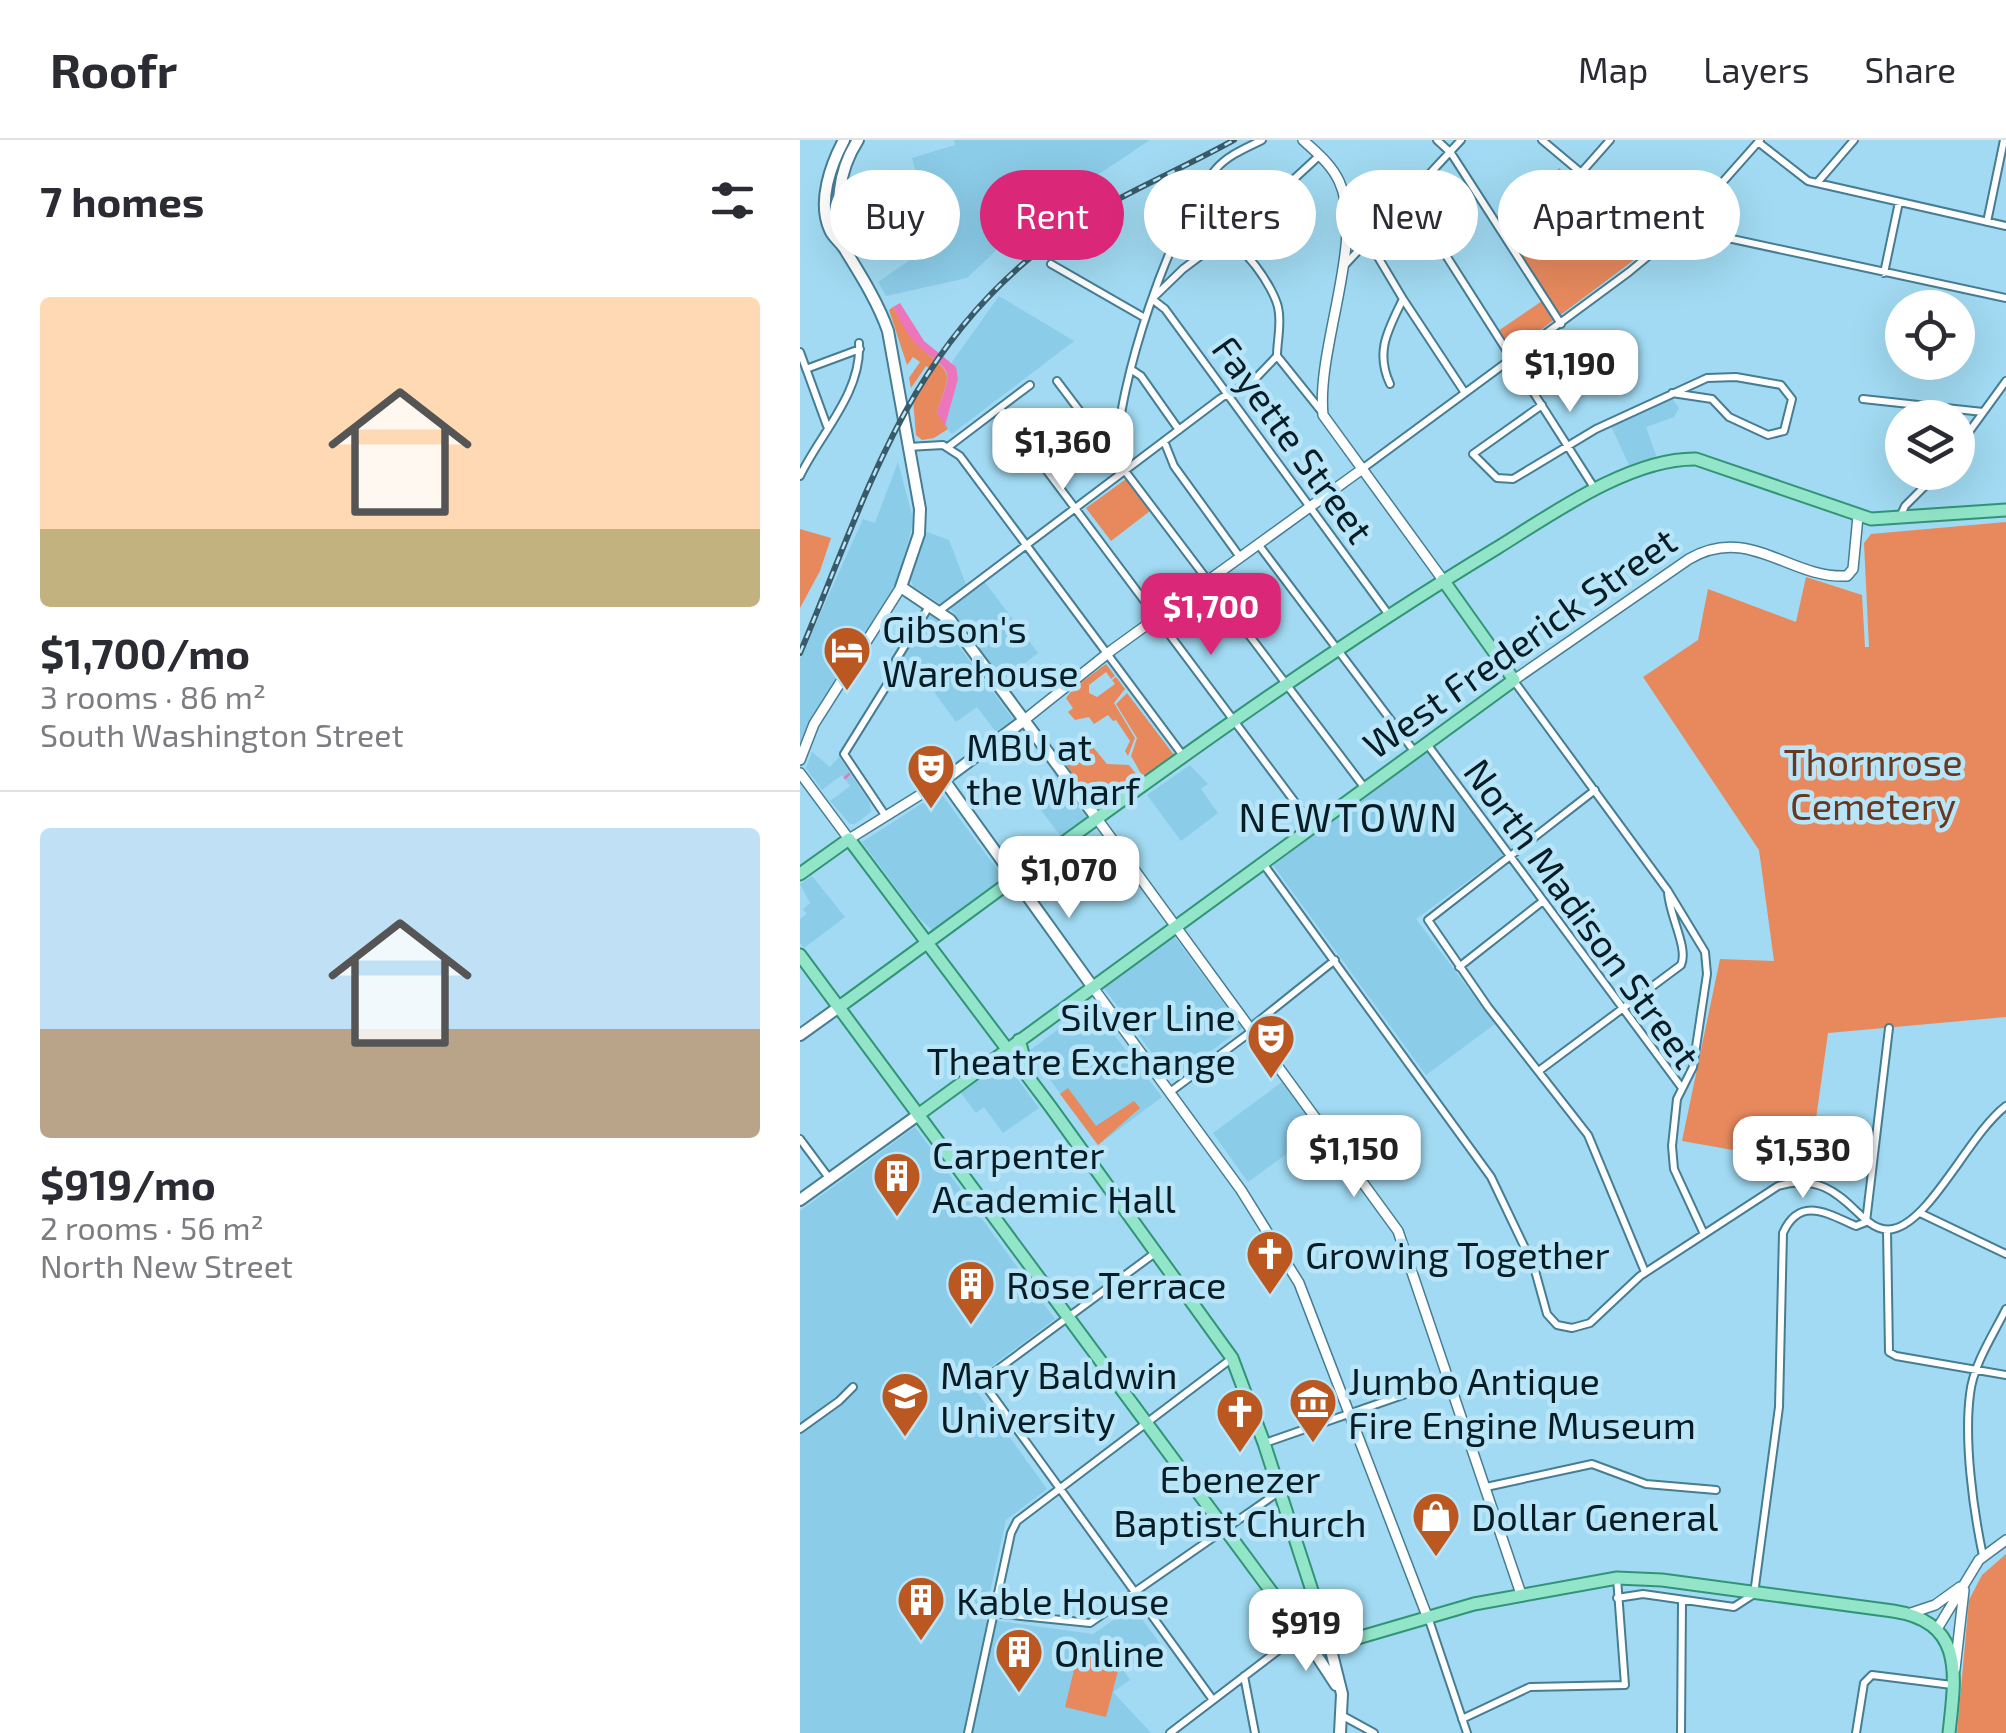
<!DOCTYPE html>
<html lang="en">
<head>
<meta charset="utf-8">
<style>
	body { margin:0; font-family:"Exo 2",sans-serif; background:#f2f2f3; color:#2b2b33; height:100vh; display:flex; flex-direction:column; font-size:38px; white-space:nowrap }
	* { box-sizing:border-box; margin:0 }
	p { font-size:32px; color:#7c7c81 }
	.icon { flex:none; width:55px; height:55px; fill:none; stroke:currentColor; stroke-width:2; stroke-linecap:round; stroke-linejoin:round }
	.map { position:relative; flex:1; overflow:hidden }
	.side { display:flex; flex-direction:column; background:#fff; width:800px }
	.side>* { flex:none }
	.guide { position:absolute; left:30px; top:30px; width:950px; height:90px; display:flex; gap:20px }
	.controls { position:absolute; left:1085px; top:150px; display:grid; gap:20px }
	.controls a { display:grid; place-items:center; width:90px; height:90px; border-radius:50%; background:#fff; box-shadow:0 10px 40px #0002; font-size:50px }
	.price { position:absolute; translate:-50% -85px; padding:0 22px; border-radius:20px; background:#fff; color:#222; font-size:32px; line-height:65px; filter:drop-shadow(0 2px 5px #0008) }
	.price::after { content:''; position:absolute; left:50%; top:60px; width:30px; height:22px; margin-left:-15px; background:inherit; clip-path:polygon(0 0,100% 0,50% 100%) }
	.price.active { background:#db2777; color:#fff }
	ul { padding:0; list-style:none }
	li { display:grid; align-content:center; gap:20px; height:530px; padding:0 40px }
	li+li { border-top:2px solid #e1e1e2 }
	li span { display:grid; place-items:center; height:310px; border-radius:10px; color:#555 }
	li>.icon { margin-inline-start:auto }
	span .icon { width:180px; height:180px; fill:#fffc; stroke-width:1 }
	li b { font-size:42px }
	h2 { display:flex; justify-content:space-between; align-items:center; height:120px; padding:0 40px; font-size:42px }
	.tag { padding:0 35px; border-radius:45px; background:#fff; box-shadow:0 10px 40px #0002; font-size:35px; line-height:90px }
	.tag.active { background:#db2777; color:#fff }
	header { display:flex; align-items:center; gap:60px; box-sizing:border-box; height:140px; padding:0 50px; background:#fff; border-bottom:2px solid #e1e1e2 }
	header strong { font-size:48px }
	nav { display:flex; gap:55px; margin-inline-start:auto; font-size:35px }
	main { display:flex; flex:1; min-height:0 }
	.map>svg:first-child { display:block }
	.built { fill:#8bcce8 }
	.green { fill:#e7895d }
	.water { fill:#ec75bb }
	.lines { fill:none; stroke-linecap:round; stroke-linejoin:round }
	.stream { stroke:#ec75bb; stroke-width:2.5 }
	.minor-casing { stroke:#467d92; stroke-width:10 }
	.tertiary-casing { stroke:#467d92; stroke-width:12 }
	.secondary-casing { stroke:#467d92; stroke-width:14 }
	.primary-casing { stroke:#329477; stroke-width:15 }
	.minor { stroke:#fff; stroke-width:6 }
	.tertiary { stroke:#fff; stroke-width:9 }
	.secondary { stroke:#fff; stroke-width:10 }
	.primary { stroke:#92e5c8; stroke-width:11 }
	.rail-casing { stroke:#395b69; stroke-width:6 }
	.rail { stroke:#b8e5f8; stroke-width:2.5; stroke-dasharray:8; stroke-linecap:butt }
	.labels { text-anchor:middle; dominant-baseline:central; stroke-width:9; stroke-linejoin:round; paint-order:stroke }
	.street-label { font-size:38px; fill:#061d26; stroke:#b8e5f8 }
	.poi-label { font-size:38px; fill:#061d26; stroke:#b8e5f8; text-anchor:start }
	.park-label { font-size:38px; fill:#693820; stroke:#b8e5f8 }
	.neighbourhood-label { font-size:40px; letter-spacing:2.5px; fill:#061d26; stroke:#b8e5f8 }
</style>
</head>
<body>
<header>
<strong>Roofr</strong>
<nav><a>Map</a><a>Layers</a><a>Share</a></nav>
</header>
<main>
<section class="side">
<h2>7 homes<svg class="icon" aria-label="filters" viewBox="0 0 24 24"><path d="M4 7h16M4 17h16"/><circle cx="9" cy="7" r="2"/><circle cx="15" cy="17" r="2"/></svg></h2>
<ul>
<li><span style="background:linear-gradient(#ffd9b3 75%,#c2b280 0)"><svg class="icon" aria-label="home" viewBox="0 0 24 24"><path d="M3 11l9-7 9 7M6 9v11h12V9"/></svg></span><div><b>$1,700/mo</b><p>3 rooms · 86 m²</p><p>South Washington Street</p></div></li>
<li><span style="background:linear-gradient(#bfe0f5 65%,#b9a48a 0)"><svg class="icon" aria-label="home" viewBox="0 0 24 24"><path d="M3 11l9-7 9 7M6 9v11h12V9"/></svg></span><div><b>$919/mo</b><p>2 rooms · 56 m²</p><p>North New Street</p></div></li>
</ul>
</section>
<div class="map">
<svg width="1206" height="1593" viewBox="0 0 1206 1593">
	<rect width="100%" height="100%" fill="#a1daf2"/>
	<path class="built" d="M154 0H350L223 85 167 138 86 156 78 142 136 102 112 18 155 5Z
		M199 156 274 201 152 294 145 286 158 239 152 222Z
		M872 258 879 268 874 277 846 287 857 318 830 327 811 286Z
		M98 322 112 375V387L96 445 8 586 0 606V519L63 379 75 383Z
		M127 392 149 400 167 447 142 465 113 446 111 440Z
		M184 441 238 513 203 540 149 467Z
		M129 474 140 481 213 579 196 592 177 567 156 582 117 529 101 519Z
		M627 611 703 715 616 779 695 884 626 935 473 725Z
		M12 612 30 627 39 617 70 663 71 672 55 684H50L30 661 50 646 42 635 22 650 6 628Z
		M390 625 408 644 401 649 418 673 381 701 347 655Z
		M255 634 287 679 262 698 229 654Z
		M140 652 204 739 132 790 117 776 62 702Z
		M12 736 45 777 4 808 0 803V779L7 774 3 769 10 763 0 744Z
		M374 796 442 888 372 940 338 894 353 882 341 868 327 879 304 848Z
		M291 865 362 957 298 1005 229 911Z
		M204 921 239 968 203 993 184 967 176 973 161 953Z
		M482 942 518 991 448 1042 413 993Z
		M115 987 255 1179 170 1242 247 1349 206 1380 184 1479 293 1494 333 1467 361 1505 324 1531 330 1540 313 1552 351 1593H0V1071Z"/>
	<path class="green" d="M759 28 826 87 866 96 711 212 698 191 748 157 708 95 745 71 734 57Z
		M93 167C101 180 108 197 120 207 153 237 152 227 137 272L148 289 134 298 122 300 116 295 113 260 132 230 126 226 111 248 109 238 120 222 113 217 107 225 89 170Z
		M326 339 350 371 311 401 286 368Z
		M1206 382V877L1028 893 1014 993 985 1019 882 1001 920 819 974 821 959 710 843 537 898 500 908 449 996 482 1006 437 1062 455 1065 507H1069L1064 403 1071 394Z
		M0 389 31 398 20 431 0 468Z
		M306 524 315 536 311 539 306 532 289 545V553L297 557 315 544 312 540 316 537 325 549 314 563 335 598 328 616 325 611 330 601 316 580 313 581 308 575 294 584 289 577 275 580 268 572 273 568 266 558 275 547Z
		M327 553 374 615 343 637 331 616 337 598 316 564Z
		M284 596 307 624 329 625 340 639 298 669 259 615Z
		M268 948 296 986 334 961 340 968 298 1005 260 954Z
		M1206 1414V1593H1157L1169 1460 1182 1435Z
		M280 1505 322 1515 306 1577 265 1567Z"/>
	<path class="water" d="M100 163 124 201 156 227 158 239 145 286 137 272C153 227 153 235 119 207 108 197 100 180 93 167Z"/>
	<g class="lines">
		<path class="stream" d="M45 638 49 634"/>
		<g class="minor-casing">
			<path id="minor" d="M637 0 651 13 761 184
				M742 0 835 78 1206 158
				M958 2 1008 41 1206 86
				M520 15 455 75 383 129 352 159 365 169 589 475
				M780 34 810 0
				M1017 43 1054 0
				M610 59 795 349
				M1187 82 1204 0
				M422 101C443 101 473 147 478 167 482 184 477 200 477 216L522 272
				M569 102 603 159 665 253
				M251 124 345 178
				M543 127 661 0
				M1084 133 1099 62
				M0 212 27 286
				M6 229 60 209
				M332 230 341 236 379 290
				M257 241 564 647
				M590 244C575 212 588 190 602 161
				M1063 259 1183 272
				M742 265 673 314 697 338 713 339 796 289 907 238 936 237 981 245 992 259 984 291 968 295 929 277 912 259 872 253
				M200 268 512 685
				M364 301 374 326 440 417
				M108 307 143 305 160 316 384 617
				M148 307 230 245
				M1158 307 1206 241
				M317 317C316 247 371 82 416 29 428 15 446 8 462 0
				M562 329 829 132 881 89 960 0
				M0 336C20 294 62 253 59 203
				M1100 377 1105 366 1139 332
				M458 404 614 611
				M139 471 421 258 456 238 477 216
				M714 541 868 751 905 812 907 834 893 927 877 959 872 1006 874 1029 904 1094
				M627 604 882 948
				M795 650 628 780 688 867 788 995 845 1132
				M85 675 44 614 95 532 96 520 130 465
				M462 722 691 1037 734 1127 747 1174 757 1185 772 1188 790 1183 840 1136 978 1046C1045 1026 1057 1096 1093 1089 1131 1081 1170 993 1206 966
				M659 827 743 761
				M740 930 881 825C889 808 868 773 868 751
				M370 952 448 894 455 884 535 820
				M0 999 29 1038
				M1120 1073 1206 1114
				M1087 1090 1089 1212 1096 1216 1206 1235
				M355 1113 182 1241 413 1560
				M0 1289 39 1261 53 1247
				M465 1303 649 1239
				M686 1347 792 1324 846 1344 916 1350
				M1183 1416C1173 1369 1164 1301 1170 1254 1173 1225 1193 1195 1206 1169
				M817 1458 843 1454 934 1467 954 1454 979 1267 983 1093C1000 1055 1028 1074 1056 1086L1066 1082 1089 888
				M193 1473 290 1483 480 1351
				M628 1477 667 1593
				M444 1536 455 1593
				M543 1576 574 1593
				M662 1579 730 1547 825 1545 817 1438
				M168 1593 211 1393 217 1381 431 1219
				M370 1593 501 1493
				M881 1593 882 1462
				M1056 1593 1064 1543 1072 1535 1152 1545"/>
		</g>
		<g class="tertiary-casing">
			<path id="tertiary" d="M503 0C517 13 531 24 539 41 566 99 516 208 523 275L643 440
				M714 540 889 419C950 384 989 439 1047 436L1053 429 1058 376
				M223 581 312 510 561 330
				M0 620 14 584 101 447
				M0 633 49 699 144 640
				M298 680 598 1091 721 1454
				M292 846 441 1050 499 1143 627 1476
				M1108 1474 1135 1465 1160 1447
				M1137 1489 1179 1420 1206 1400
				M1155 1529 1164 1450"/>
		</g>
		<g class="secondary-casing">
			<path id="secondary" d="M44 0C31 24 17 62 30 90 33 97 40 102 44 108 60 134 78 162 88 191L120 369 119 394 101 447 150 480 298 680
				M42 105C37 66 36 34 58 0
				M223 581 144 640 292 846
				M0 895 39 867
				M0 1060 118 975
				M502 1493 536 1545
				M530 1506 542 1554 540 1593"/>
		</g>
		<g class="primary-casing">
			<path id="primary" d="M0 734 49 699 250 966 432 1218 464 1303 530 1506 674 1464 817 1438 862 1440 1093 1471C1166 1482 1155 1537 1149 1593
				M0 815 502 1493 521 1479
				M39 867C255 710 469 546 697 408 752 374 830 318 896 319L1071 379 1206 370
				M219 900 229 935
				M118 975 714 540 643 440"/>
		</g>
		<use href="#minor" class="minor"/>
		<use href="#tertiary" class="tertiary"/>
		<use href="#secondary" class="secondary"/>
		<use href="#primary" class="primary"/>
		<g class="rail-casing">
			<path id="rail" d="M0 513C68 353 107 207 254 99 309 58 375 33 434 0"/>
		</g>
		<use href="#rail" class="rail"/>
	</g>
	<defs>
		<g id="hotel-pin" transform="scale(2.5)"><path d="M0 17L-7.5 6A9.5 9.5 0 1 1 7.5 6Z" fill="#bb5721" stroke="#b8e5f8"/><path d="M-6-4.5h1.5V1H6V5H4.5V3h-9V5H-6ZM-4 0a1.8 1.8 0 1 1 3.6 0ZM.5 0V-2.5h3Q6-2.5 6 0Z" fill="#fff"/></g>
		<g id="theatre-pin" transform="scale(2.5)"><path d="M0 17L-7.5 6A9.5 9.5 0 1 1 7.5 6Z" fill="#bb5721" stroke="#b8e5f8"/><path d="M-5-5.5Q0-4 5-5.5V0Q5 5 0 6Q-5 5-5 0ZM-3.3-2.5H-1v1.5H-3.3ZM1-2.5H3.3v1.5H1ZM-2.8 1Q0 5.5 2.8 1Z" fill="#fff"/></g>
		<g id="building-pin" transform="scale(2.5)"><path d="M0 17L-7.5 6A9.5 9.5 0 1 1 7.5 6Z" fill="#bb5721" stroke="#b8e5f8"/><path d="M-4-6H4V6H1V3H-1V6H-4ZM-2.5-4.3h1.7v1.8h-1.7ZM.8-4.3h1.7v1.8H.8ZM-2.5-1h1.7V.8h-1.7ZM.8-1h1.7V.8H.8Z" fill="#fff"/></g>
		<g id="church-pin" transform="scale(2.5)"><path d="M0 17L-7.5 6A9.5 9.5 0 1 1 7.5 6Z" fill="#bb5721" stroke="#b8e5f8"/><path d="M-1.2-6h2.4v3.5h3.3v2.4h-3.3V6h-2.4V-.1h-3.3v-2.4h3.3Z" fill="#fff"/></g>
		<g id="university-pin" transform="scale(2.5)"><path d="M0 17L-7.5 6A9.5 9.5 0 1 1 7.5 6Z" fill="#bb5721" stroke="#b8e5f8"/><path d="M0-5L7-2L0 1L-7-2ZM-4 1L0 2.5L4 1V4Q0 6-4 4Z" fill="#fff"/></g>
		<g id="museum-pin" transform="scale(2.5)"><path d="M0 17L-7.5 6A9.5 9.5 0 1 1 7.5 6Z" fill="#bb5721" stroke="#b8e5f8"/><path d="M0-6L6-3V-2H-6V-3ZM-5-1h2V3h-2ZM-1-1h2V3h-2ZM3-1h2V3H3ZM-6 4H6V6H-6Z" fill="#fff"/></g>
		<g id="shop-pin" transform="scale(2.5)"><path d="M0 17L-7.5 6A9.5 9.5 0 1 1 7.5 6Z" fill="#bb5721" stroke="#b8e5f8"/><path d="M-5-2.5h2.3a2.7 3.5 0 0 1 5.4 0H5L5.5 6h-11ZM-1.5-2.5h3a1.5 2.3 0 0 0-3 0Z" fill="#fff"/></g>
	</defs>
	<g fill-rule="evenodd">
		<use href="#hotel-pin" x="47" y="510"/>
		<use href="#theatre-pin" x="131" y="628"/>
		<use href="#theatre-pin" x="471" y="898"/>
		<use href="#building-pin" x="97" y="1036"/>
		<use href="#church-pin" x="470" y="1114"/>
		<use href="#building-pin" x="171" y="1144"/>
		<use href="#university-pin" x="105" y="1256"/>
		<use href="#museum-pin" x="513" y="1262"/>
		<use href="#church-pin" x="440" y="1272"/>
		<use href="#shop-pin" x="636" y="1376"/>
		<use href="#building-pin" x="121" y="1460"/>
		<use href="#building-pin" x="219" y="1512"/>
	</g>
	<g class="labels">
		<g class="street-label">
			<text transform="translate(494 299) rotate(54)">Fayette Street</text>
			<text transform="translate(719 502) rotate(-35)">West Frederick Street</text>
			<text transform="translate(783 773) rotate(54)">North Madison Street</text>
		</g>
		<g class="poi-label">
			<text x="82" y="488">Gibson's<tspan x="82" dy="44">Warehouse</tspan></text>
			<text x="166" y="606">MBU at<tspan x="166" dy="44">the Wharf</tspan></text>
			<text x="436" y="876" text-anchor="end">Silver Line<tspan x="436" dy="44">Theatre Exchange</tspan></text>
			<text x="132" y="1014">Carpenter<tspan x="132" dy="44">Academic Hall</tspan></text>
			<text x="505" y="1114">Growing Together</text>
			<text x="206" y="1144">Rose Terrace</text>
			<text x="140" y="1234">Mary Baldwin<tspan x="140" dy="44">University</tspan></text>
			<text x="548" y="1240">Jumbo Antique<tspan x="548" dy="44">Fire Engine Museum</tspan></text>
			<text x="440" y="1338" text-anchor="middle">Ebenezer<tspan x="440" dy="44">Baptist Church</tspan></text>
			<text x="671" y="1376">Dollar General</text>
			<text x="156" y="1460">Kable House</text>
			<text x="254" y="1512">Online</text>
		</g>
		<g class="park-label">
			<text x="1073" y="621">Thornrose<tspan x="1073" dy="44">Cemetery</tspan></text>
		</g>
		<g class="neighbourhood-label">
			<text x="549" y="676">NEWTOWN</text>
		</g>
	</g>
</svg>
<div class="controls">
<a><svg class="icon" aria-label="locate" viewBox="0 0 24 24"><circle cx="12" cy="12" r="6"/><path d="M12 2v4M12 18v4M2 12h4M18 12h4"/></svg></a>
<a><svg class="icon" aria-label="layers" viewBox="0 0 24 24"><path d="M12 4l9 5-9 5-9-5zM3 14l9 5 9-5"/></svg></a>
</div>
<b class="price" style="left:770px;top:275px">$1,190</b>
<b class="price" style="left:263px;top:353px">$1,360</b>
<b class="price active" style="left:411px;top:518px">$1,700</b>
<b class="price" style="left:269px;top:781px">$1,070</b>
<b class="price" style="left:554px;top:1060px">$1,150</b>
<b class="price" style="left:1003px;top:1061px">$1,530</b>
<b class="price" style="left:506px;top:1534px">$919</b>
<div class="guide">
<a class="tag">Buy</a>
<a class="tag active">Rent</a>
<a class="tag">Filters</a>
<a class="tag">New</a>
<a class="tag">Apartment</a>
</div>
</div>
</main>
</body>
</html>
